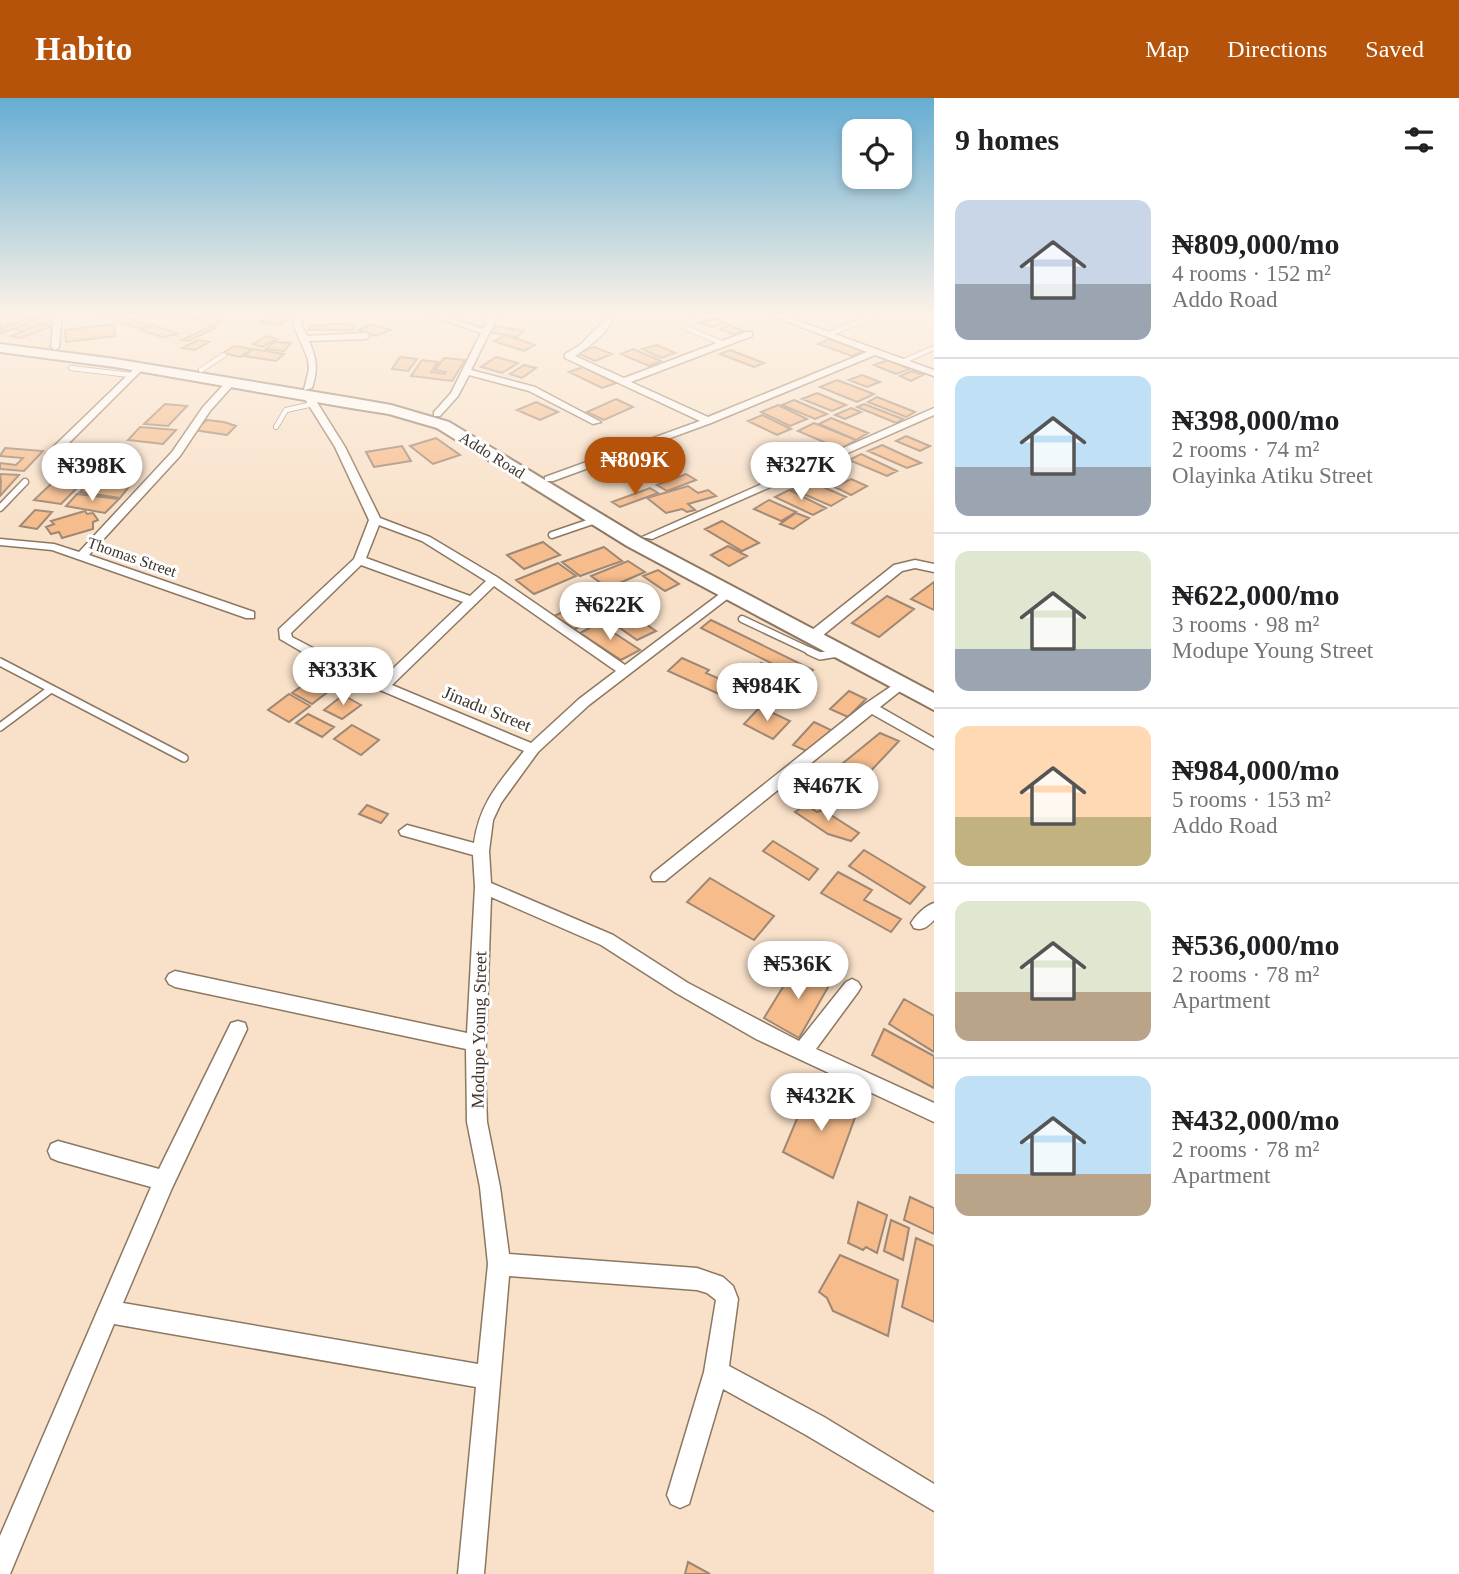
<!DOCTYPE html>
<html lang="en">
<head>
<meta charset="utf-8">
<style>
	body { margin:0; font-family:"Times New Roman",serif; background:#f2f2f2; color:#202124; height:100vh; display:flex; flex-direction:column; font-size:26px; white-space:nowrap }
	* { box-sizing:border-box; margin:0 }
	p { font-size:23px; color:#757577 }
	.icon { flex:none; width:38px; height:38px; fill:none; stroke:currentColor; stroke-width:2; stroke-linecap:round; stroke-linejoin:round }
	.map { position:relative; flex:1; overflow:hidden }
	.side { display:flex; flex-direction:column; background:#fff; width:525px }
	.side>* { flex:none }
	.fabs { position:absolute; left:842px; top:21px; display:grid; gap:14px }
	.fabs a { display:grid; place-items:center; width:70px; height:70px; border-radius:14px; background:#fff; box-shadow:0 4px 10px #0003; font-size:35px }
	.price { position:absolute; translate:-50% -60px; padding:0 16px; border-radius:24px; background:#fff; color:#222; font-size:23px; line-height:46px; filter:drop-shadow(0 2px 4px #0008) }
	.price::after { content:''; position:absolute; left:50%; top:42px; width:21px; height:16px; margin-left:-10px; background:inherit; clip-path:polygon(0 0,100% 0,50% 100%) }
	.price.selected { background:#b45309; color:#fff }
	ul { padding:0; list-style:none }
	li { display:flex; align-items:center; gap:21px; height:175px; padding:0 21px }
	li+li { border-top:2px solid #e0e0e0 }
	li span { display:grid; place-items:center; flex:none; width:196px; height:140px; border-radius:14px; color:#555 }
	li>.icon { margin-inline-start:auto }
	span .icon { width:84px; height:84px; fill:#fffc; stroke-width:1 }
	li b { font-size:30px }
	h2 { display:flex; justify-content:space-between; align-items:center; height:84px; padding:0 21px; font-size:30px }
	header { display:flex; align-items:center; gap:42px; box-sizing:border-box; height:98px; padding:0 35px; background:#b45309; color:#fff }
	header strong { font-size:33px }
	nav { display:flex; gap:38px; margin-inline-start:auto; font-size:24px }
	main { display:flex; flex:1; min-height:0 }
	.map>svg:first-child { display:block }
	.commercial { fill:#efd5d1 }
	.built { fill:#f1d4b7 }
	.building { fill:#f6bc8c; stroke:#9f8773; stroke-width:2 }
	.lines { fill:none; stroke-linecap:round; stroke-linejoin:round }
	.service-far2-casing { stroke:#8c7761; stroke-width:6 }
	.service-far1-casing { stroke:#8c7761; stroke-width:9 }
	.service-casing { stroke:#8c7761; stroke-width:10 }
	.minor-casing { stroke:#8c7761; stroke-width:3 }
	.primary-casing { stroke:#8c7761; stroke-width:4 }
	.service-far2 { stroke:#fff; stroke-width:4.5 }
	.service-far1 { stroke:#fff; stroke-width:6 }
	.service { stroke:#fff; stroke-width:7 }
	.minor { fill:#fff; fill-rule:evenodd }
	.primary { fill:#fff; fill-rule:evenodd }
	.labels { text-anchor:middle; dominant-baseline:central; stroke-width:6; stroke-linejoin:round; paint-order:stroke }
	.far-street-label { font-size:16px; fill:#3f352c; stroke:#fff }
	.street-label { font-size:18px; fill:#3f352c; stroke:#fff }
</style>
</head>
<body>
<header>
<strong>Habito</strong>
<nav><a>Map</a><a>Directions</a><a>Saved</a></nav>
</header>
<main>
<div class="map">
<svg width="934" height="1476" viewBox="0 0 934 1476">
	<rect width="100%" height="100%" fill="#f9e1c9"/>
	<path class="commercial" d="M0 217H53L48 244 0 240Z"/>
	<path class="built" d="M89 217H208L227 225 179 248Z"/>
	<path class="building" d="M7 217H25L29 218 0 230V220Z
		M36 217 44 218 0 236V232Z
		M99 217H120L149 227 140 231Z
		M187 217H205L223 224 214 228Z
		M269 217 290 220 281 227 260 225Z
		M42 219 50 222 22 233 14 231Z
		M714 220 725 224 712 229 701 225Z
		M44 225 50 229 19 240 11 238Z
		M114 226 115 238 66 244 65 232Z
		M328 226H345L354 227 353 232H309L310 227 327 228Z
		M371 226 390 232 377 238 358 232Z
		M152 227 179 236 162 239 141 232Z
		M729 227 744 233 735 237 720 231Z
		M211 228 216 230 188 243 182 242Z
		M496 228 524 233 517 239 489 234Z
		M506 237 535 247 524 253 494 243Z
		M267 238 277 241 262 249 253 246Z
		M829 241 863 253 852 258 818 246Z
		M198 242 209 244 195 252 182 250Z
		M274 244 291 245 284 253 266 251Z
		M657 247 675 255 661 260 642 251Z
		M234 248 252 251 240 259 223 255Z
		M594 249 612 256 595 263 577 255Z
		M253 251 284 256 276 263 244 258Z
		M633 251 661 263 649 268 621 256Z
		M730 252 764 265 754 269 720 256Z
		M400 259 417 261 408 273 392 271Z
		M496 259 518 265 502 275 481 269Z
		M444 260 465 262 452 283 411 278 422 262 438 264 431 274 445 276 446 274 435 272Z
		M888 262 910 271 896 276 874 267Z
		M524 267 536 270 522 280 510 276Z
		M583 269 616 285 602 290 569 274Z
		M912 273 923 277 911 283 900 278Z
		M862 277 880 284 867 289 849 282Z
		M837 282 874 296 857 304 820 289Z
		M817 295 846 307 832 313 802 301Z
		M877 299 915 314 906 319 868 304Z
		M616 301 633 309 604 322 587 314Z
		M794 302 827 316 815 321 782 307Z
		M536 304 558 314 540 322 517 312Z
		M165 306 187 308 168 328 144 326Z
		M864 306 903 321 896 325 857 309Z
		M778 307 807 321 790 328 761 314Z
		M851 310 861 314 845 321 835 317Z
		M762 317 791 331 777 337 748 323Z
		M831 320 868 335 856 342 819 326Z
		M207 322 224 324 236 328 227 337 194 332Z
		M814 325 856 342 840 351 798 333Z
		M140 329 176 332 163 346 128 342Z
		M906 338 930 348 920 353 896 343Z
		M436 340 460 357 433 366 410 348Z
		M882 347 921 365 907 370 868 353Z
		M402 348 411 363 374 369 366 354Z
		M5 350 43 353 24 373 0 371V365L16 367 23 360 0 358Z
		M861 356 897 373 887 378 849 362Z
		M104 366 140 372 127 384 92 378Z
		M62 374 92 378 79 388 52 384Z
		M0 376 19 377 0 398 1 384Z
		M686 376 696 382 667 393 657 387Z
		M95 380 131 386 120 400 80 394Z
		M851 381 867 388 851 397 835 389Z
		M807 382 846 399 831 408 792 391Z
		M52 385 79 388 61 406 34 402Z
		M688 388 698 395 708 392 716 398 688 406 695 412 687 414 682 411 666 415 647 400Z
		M650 390 658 395 620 409 612 404Z
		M789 392 826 410 813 417 775 399Z
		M77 396 119 401 105 415 66 408Z
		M769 402 796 414 781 423 754 411Z
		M35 412 52 414 37 431 20 428Z
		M85 413 87 416 93 415 98 422 93 424V431L62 440 59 434 51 436 46 429 54 426 51 423Z
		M796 415 809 420 793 431 780 426Z
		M722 423 759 445 742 453 705 431Z
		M543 444 560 457 524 471 507 457Z
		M728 448 747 458 729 468 711 457Z
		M604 449 622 463 580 478 562 464Z
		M628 463 645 474 608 490 591 478Z
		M558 465 576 478 534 496 516 482Z
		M658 472 679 486 665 493 643 478Z
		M934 484V512L911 501Z
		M887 498 914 511 879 539 852 525Z
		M576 508 595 521 573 532 554 518Z
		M621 509 656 533 637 542 603 518Z
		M711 522 813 572 803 581 701 530Z
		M599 525 640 552 621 562 580 535Z
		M682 560 709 572 706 575 729 585 719 596 668 573Z
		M761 565 816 591 801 606 745 579Z
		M313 580 333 590 312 606 292 595Z
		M849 593 866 601 848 619 830 611Z
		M289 596 310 608 289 624 268 612Z
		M343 597 361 607 342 621 324 612Z
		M760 609 790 623 773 641 744 626Z
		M308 616 334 629 322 639 296 625Z
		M814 624 831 632 811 655 793 647Z
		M352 627 379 642 361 657 334 641Z
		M880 635 899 643 866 678 843 665Z
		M367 707 388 716 381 725 359 716Z
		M806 707 817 714 823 712 859 735 851 743 828 736 795 714Z
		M773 743 818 771 809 782 763 753Z
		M864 752 925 789 910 806 849 768Z
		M838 774 872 792 864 802 901 821 891 834 821 795Z
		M710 780 774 818 754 842 687 804Z
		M797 866 831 884 799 940 764 920Z
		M904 901 934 918V954L889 926Z
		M884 931 934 958V990L872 957Z
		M810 990 857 1014 833 1080 783 1054Z
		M910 1099 934 1110V1136L904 1122Z
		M858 1104 887 1117 877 1155 866 1149 863 1152 848 1145Z
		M891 1122 909 1130 903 1162 884 1153Z
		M916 1140 934 1148V1224L902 1209Z
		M840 1157 898 1182 888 1238 833 1213 827 1200 819 1194Z
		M688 1464 710 1476H685Z"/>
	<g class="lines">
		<g class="service-far2-casing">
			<path id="service-far2" d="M685 226 710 217
				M686 230 724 246
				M830 236 875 217
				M904 263 934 250
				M71 270 130 277
				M201 272 224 257
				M276 329 286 312 313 306"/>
		</g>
		<g class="service-far1-casing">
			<path id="service-far1" d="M0 410 25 384
				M552 437 596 422
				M742 521 812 554"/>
		</g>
		<g class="service-casing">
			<path id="service" d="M809 553 820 558 838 555
				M0 564 184 660
				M0 629 51 591"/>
		</g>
		<g class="minor-casing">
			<path id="minor" d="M54 217H62L59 249 55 252 51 249Z
				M296 217H304L301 226 307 238 366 235 370 238 366 241 309 243C317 262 318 271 312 290L304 292 309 271 308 261 293 226Z
				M429 217H441L483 231 490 217H498L471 272 535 289 601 324 593 326 529 293 469 277 458 298 440 318H434V314L451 295 481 235Z
				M605 217H613C613 232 587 250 575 258L624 280 746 234H752V238L631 284 708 319 867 254 770 217H782L934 272V278L875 257 711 325 553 383H545V379L700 323 565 260V256L580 247 605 222Z
				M138 267 145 269 54 360H46V356Z
				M227 283 235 285 210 313 180 358 89 457 254 514V520H246L52 452 0 447V441L54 446 79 454 172 354 203 309Z
				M308 295 313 298 345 349 380 420 430 439 497 479 625 567 725 492 729 491 735 495 589 607 538 654 501 705 493 722 489 753 491 785 613 837 688 885 799 943 846 884 852 881 858 884 861 889 858 894 816 951 934 1005V1024L756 941 676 895 601 847 491 799 485 972 487 1024 500 1089 509 1156 697 1170 723 1179 733 1188 738 1201 729 1268 824 1319 934 1386V1413L806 1337 723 1291 689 1406 680 1410 671 1406 667 1397 704 1274 716 1202 707 1195 697 1192 509 1178 484 1476H458L476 1289 114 1226 10 1476H0V1438L151 1089 58 1063 51 1060 48 1053 51 1046 58 1043 159 1071 231 925 238 923 245 925 247 931 172 1090 123 1205 478 1266 488 1166 480 1089 467 1024 466 951 175 889 169 886 166 881 169 876 175 873 467 935 475 789 473 757 401 737 399 733 407 727 474 745C480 704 499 685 524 653L335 573 280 541 279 531 354 461 369 422 335 349 303 298ZM379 427 422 443 486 483 470 498 366 460ZM361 467 463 504 381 582 345 567 292 539 291 535ZM494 488 616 573 579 601 531 645 392 587Z
				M934 310V317L652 441 642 439Z
				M915 462 934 466V474L915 470 902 473 817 542H807V536L894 467Z
				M899 583 904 584 906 587 904 590 880 609 934 640V651L872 616 665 783H653L651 779 653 775 865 606Z
				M934 805V822C927 829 923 833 914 830L911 825C916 817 925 808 934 805Z"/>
		</g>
		<g class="primary-casing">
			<path id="primary" d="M0 246 115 261 351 300 391 307 449 324 641 440 934 595V612L627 448 437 330 389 316 351 310 115 269 0 254Z"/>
		</g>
		<use href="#service-far2" class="service-far2"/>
		<use href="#service-far1" class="service-far1"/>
		<use href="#service" class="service"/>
		<use href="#minor" class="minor"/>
		<use href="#primary" class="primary"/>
	</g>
	<linearGradient id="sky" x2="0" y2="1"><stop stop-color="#66add3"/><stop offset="0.51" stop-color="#fcf2e7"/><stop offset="1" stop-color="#fcf2e7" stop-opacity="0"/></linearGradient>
	<rect width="934" height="424" fill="url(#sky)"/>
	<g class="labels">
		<g class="far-street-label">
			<text transform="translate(492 357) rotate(32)">Addo Road</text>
			<text transform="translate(132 459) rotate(19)">Thomas Street</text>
		</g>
		<g class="street-label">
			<text transform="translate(487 611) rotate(22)">Jinadu Street</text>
			<text transform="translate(479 932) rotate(-89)">Modupe Young Street</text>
		</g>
	</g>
</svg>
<div class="fabs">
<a><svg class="icon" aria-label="locate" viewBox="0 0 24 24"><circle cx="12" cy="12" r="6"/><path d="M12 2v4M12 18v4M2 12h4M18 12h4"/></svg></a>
</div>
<b class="price selected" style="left:635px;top:399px">₦809K</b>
<b class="price" style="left:801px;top:404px">₦327K</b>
<b class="price" style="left:92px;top:405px">₦398K</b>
<b class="price" style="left:610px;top:544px">₦622K</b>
<b class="price" style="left:343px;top:609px">₦333K</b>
<b class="price" style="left:767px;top:625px">₦984K</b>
<b class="price" style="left:828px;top:725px">₦467K</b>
<b class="price" style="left:798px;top:903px">₦536K</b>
<b class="price" style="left:821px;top:1035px">₦432K</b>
</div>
<section class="side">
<h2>9 homes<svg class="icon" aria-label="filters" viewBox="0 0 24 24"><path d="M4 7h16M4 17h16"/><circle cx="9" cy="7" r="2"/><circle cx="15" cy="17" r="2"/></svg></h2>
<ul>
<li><span style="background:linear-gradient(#c9d6e8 60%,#9aa5b1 0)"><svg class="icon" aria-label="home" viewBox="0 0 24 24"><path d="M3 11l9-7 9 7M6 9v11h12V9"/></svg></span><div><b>₦809,000/mo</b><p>4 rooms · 152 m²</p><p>Addo Road</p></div></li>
<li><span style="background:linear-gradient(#bfe0f5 65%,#9aa5b1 0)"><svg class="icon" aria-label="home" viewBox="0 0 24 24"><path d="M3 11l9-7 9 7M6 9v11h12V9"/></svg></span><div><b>₦398,000/mo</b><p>2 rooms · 74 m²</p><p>Olayinka Atiku Street</p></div></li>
<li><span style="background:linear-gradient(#dfe7d0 70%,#9aa5b1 0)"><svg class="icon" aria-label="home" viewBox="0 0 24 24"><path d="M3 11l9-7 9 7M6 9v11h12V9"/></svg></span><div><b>₦622,000/mo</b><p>3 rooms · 98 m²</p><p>Modupe Young Street</p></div></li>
<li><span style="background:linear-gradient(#ffd9b3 65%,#c2b280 0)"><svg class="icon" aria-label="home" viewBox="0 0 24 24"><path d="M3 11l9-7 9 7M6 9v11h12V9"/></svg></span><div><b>₦984,000/mo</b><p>5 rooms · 153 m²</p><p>Addo Road</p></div></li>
<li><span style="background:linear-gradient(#dfe7d0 65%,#b9a48a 0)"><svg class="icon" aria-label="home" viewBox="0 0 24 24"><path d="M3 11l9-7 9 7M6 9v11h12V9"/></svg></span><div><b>₦536,000/mo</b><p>2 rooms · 78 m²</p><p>Apartment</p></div></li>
<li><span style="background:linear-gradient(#bfe0f5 70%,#b9a48a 0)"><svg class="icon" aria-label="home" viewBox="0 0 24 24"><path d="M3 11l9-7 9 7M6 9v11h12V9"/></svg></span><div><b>₦432,000/mo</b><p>2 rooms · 78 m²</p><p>Apartment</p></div></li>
</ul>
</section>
</main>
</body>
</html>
